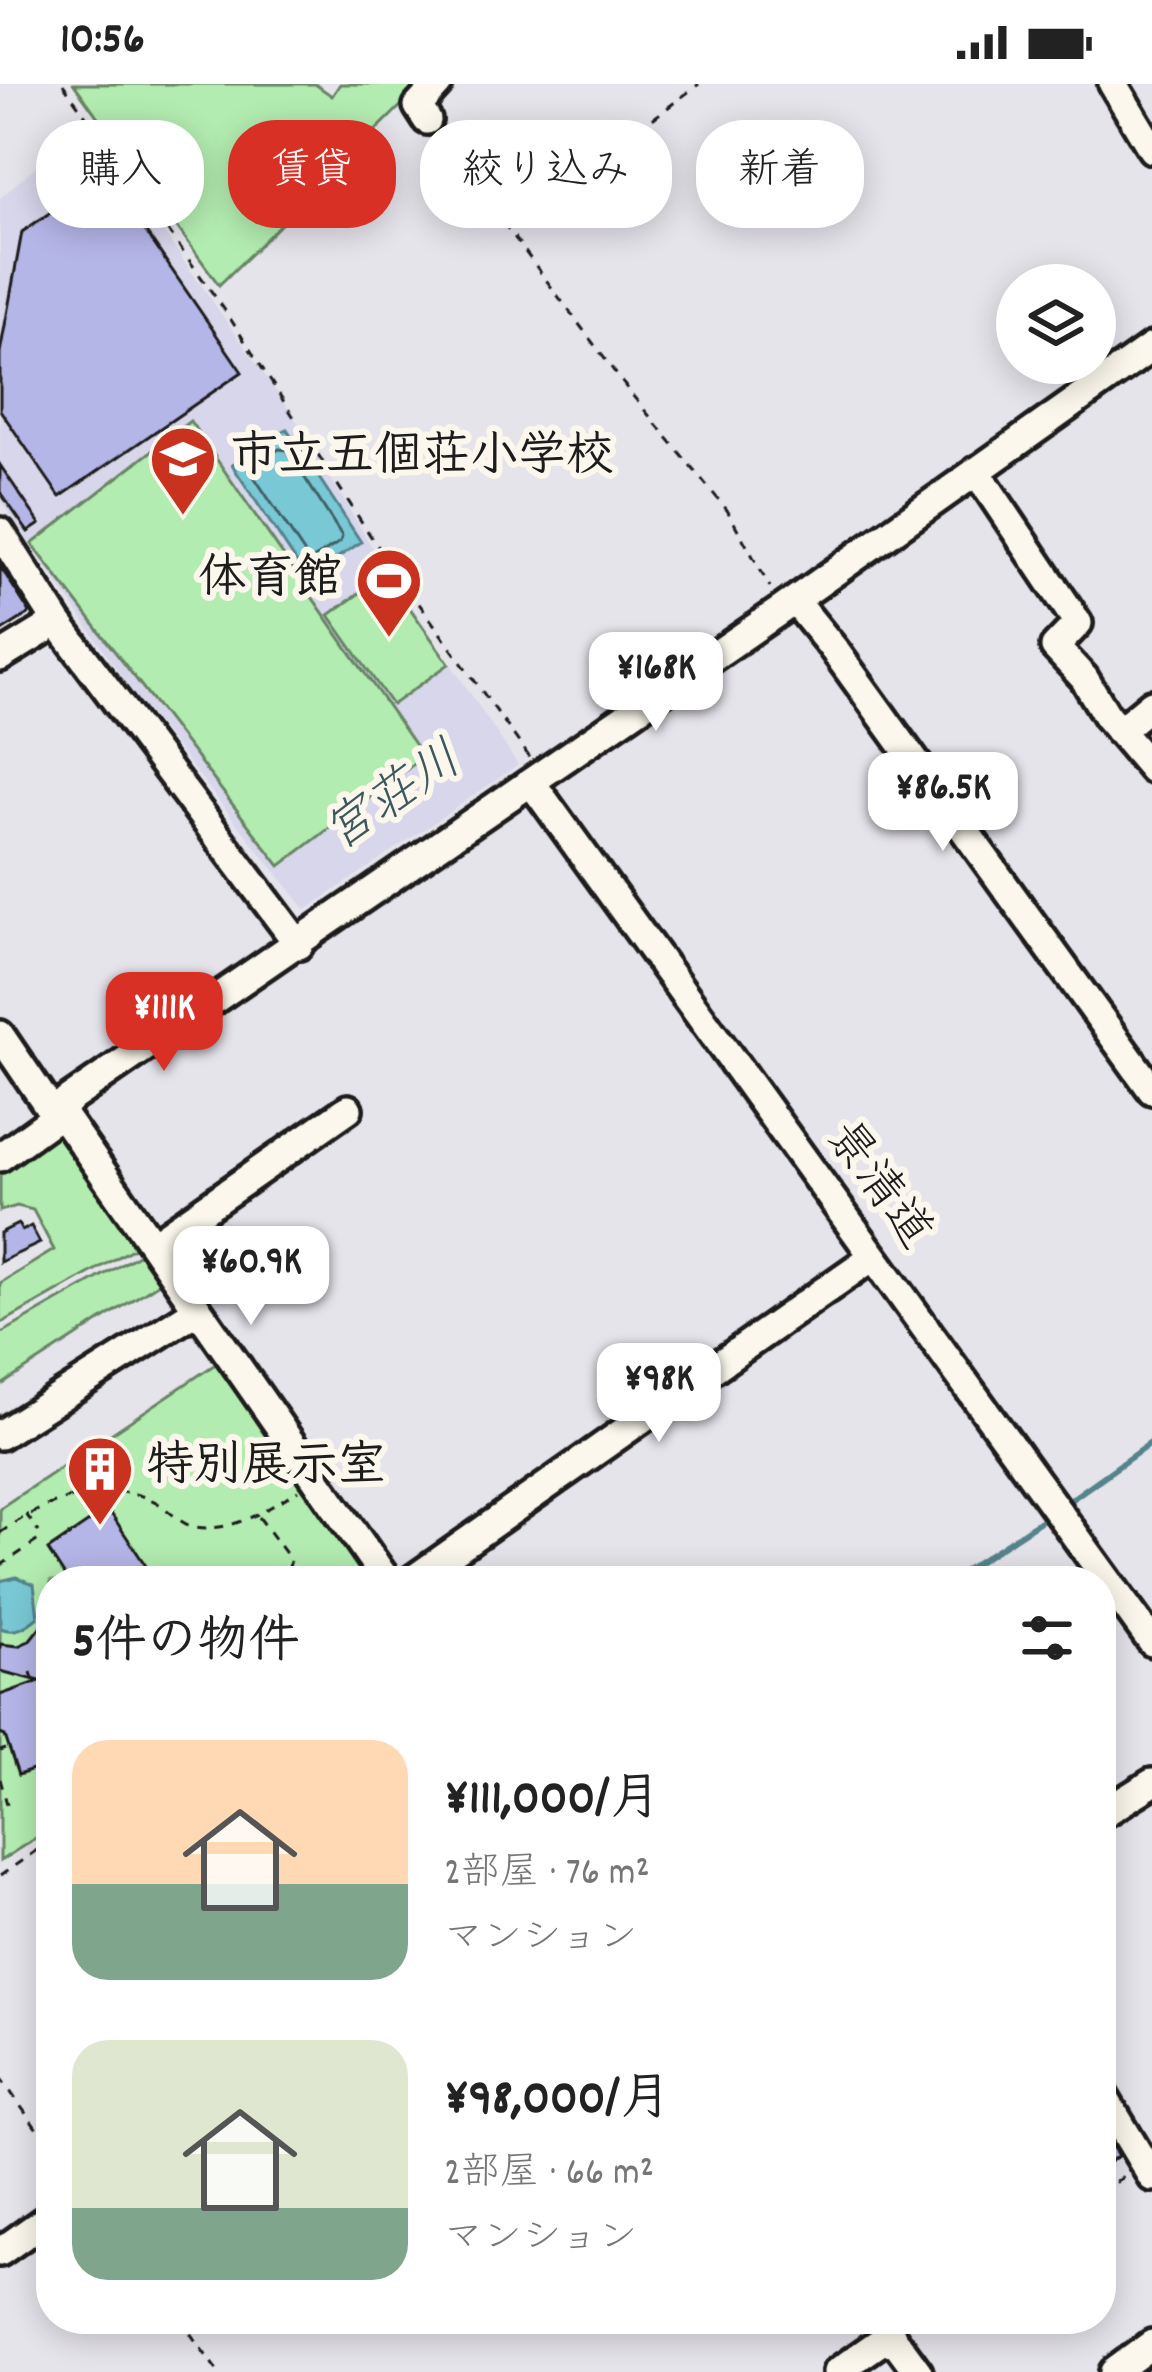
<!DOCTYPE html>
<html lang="ja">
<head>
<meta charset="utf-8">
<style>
	body { margin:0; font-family:Dekko,"Klee One",sans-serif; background:#f2f2f2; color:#222; height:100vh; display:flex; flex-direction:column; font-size:45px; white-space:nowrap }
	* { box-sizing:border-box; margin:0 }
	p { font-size:39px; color:#767676 }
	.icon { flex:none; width:66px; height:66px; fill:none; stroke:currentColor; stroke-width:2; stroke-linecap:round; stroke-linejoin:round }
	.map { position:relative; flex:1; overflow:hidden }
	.drawer { position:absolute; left:36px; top:1482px; width:1080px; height:768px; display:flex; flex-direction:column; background:#fff; border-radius:48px; box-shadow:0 6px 30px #0003 }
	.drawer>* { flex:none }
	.top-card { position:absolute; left:36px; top:36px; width:1080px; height:108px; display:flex; gap:24px }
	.controls { position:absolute; left:996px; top:180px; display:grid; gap:24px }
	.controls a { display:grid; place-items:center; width:120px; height:120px; border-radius:50%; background:#fff; box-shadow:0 6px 30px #0003; font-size:60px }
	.price { position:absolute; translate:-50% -102px; padding:0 27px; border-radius:24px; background:#fff; color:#222; font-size:39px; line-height:78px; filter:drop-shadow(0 3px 6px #0008) }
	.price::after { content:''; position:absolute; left:50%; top:72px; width:36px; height:27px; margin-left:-18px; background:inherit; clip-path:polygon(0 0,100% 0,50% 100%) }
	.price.current { background:#d93025; color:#fff }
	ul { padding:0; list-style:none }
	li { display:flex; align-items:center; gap:36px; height:300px; padding:0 36px }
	li span { display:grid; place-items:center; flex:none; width:336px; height:240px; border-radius:36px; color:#555 }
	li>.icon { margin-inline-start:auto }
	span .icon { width:144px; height:144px; fill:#fffc; stroke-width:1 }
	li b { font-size:51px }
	h2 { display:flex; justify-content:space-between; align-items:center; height:144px; padding:0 36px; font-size:51px }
	.pill { padding:0 42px; border-radius:48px; background:#fff; box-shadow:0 6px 30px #0003; font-size:42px; line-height:108px }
	.pill.current { background:#d93025; color:#fff }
	.status { display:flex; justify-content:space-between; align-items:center; height:84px; padding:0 60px; background:#fff; direction:ltr }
	.status svg { height:33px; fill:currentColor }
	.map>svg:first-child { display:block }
	.built { fill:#d7d6ea }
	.green { fill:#b3ecb0; stroke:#688466; stroke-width:3 }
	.water { fill:#79c8d5; stroke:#54838b; stroke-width:3 }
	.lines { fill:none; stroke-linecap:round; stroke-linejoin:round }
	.shore { stroke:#416166; stroke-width:3 }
	.stream { stroke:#54838b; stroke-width:6 }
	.building { fill:#b5b6e8; stroke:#1c1c1c; stroke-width:3 }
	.minor-casing { stroke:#1c1c1c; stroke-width:36 }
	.path { stroke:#1c1c1c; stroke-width:3; stroke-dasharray:9 9; stroke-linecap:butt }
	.minor { stroke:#fbf7ec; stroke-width:27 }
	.labels { text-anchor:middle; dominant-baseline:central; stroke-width:12; stroke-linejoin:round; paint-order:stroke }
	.poi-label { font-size:48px; font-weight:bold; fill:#1c1c1c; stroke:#fbf7ec; text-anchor:start }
	.street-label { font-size:48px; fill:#1c1c1c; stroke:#fbf7ec }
	.water-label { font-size:51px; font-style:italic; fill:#3d585d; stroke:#fbf7ec }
</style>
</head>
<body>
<div class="status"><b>10:56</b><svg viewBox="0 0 49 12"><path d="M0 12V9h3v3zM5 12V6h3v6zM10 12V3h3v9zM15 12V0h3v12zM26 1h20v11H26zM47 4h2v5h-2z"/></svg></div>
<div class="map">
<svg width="1152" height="2288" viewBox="0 0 1152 2288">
	<rect width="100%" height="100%" fill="#e6e4eb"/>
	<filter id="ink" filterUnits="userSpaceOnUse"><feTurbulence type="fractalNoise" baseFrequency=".00833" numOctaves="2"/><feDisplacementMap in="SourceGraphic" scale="24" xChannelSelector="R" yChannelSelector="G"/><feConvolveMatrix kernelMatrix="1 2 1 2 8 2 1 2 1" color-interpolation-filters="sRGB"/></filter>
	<g filter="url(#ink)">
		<path class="built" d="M86 38 292 330 369 458 518 681 306 826 136 613 0 416V114Z"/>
		<path class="green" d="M74 0H315L332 12 340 0H423L219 201Z
			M190 337 423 673 280 782 32 460Z
			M386 490 449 580 392 621 329 531Z
			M60 1044 141 1160 0 1240V1199L54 1166 33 1126 17 1122 0 1127V1085Z
			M147 1166 165 1195 0 1302V1250Z
			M223 1275 373 1497H51V1744L0 1777V1424Z"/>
		<path class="water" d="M287 345 361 458 307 494 232 381Z
			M16 1493 34 1500 38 1533C26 1543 16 1550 0 1544V1497Z"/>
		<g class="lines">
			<path class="shore" d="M279 365 287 366 342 452 340 458 313 475 307 473 251 388 253 382Z"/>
			<path class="stream" d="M1062 1422 1152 1358
				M949 1497 1051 1430"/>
		</g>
		<path class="building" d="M106 90 242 288 60 413 0 326V269L22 148Z
			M0 381 40 440 28 448 0 408Z
			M0 482 30 529 0 548Z
			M18 1140 22 1147 31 1142 40 1159 0 1178V1149Z
			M108 1425 156 1497H68L48 1466Z
			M51 1529V1680L18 1691 5 1652 0 1650V1611L40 1597 0 1587V1560L18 1562 29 1557Z
			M1101 2043 1118 2072 1101 2084Z"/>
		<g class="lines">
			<g class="minor-casing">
				<path id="minor" d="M1113 0 1152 65
					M427 36 418 22 438 0
					M976 387 1078 539 1055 563 1084 594 1107 632 1152 685
					M0 448 57 538 299 861
					M795 517 833 564 1152 1006
					M0 573 57 538
					M1119 647 1152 620
					M531 698 1152 1558
					M0 951 49 1023 61 1029 387 1497
					M0 1073 61 1029 67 1017 781 526 1152 263
					M154 1160 348 1025
					M0 1351 197 1226
					M411 1497 871 1174
					M1101 1731 1152 1699
					M1101 2008 1152 2093
					M0 2168 51 2132
					M879 2235 918 2288
					M837 2288 880 2258 894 2256
					M1114 2288 1152 2260"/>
			</g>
			<path class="path" d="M63 0 224 225 372 454 530 674
				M439 52 628 306 727 426 770 503
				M509 143 699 0
				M26 1430 39 1448
				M259 1433 290 1475 288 1497
				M0 1449C40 1419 107 1392 156 1418 170 1426 179 1440 195 1443 233 1449 268 1425 298 1406
				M0 1482 40 1455
				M31 1588 34 1598
				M0 1667 6 1665
				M0 1695 7 1720
				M0 1792 51 1756
				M0 1993 51 2065
				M1101 2109 1126 2091
				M180 2235 218 2288"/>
			<use href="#minor" class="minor"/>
		</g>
	</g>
	<defs>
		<g id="school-pin" transform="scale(3.45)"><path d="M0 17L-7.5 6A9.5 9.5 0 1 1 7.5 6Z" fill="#c8321e" stroke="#fbf7ec"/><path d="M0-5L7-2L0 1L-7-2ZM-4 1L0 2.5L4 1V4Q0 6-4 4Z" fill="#fff"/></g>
		<g id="stadium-pin" transform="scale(3.45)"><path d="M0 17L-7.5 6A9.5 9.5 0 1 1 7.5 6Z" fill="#c8321e" stroke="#fbf7ec"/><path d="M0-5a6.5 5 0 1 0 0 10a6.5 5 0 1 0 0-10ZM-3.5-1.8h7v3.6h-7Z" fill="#fff"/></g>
		<g id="building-pin" transform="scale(3.45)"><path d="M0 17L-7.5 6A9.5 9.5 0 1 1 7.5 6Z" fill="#c8321e" stroke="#fbf7ec"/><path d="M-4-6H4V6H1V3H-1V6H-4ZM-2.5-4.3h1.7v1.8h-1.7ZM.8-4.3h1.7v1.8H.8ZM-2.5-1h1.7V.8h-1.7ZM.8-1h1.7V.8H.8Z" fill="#fff"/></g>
	</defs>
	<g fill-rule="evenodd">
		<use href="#school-pin" x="183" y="375"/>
		<use href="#stadium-pin" x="389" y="497"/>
		<use href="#building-pin" x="100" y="1385"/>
	</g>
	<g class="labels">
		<g class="poi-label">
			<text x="230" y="375">市立五個荘小学校</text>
			<text x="342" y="497" text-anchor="end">体育館</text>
			<text x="146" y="1385">特別展示室</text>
		</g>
		<g class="street-label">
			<text transform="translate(876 1103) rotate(54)">景清道</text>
		</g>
		<g class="water-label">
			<text transform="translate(395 716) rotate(-34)">宮荘川</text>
		</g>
	</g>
</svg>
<div class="controls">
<a><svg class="icon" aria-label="layers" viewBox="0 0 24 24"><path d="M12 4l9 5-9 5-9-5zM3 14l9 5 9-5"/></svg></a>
</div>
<b class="price" style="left:656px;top:650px">¥168K</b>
<b class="price" style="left:943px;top:770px">¥86.5K</b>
<b class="price current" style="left:164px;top:990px">¥111K</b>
<b class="price" style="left:251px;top:1244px">¥60.9K</b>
<b class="price" style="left:659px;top:1361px">¥98K</b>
<div class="top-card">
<a class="pill">購入</a>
<a class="pill current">賃貸</a>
<a class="pill">絞り込み</a>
<a class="pill">新着</a>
</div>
<section class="drawer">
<h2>5件の物件<svg class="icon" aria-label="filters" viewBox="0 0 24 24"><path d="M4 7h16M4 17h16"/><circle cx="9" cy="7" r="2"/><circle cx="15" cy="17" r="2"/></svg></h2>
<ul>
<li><span style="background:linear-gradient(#ffd9b3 60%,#7fa58c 0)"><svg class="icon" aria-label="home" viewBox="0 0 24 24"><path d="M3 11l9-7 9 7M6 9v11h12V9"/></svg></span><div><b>¥111,000/月</b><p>2部屋 · 76 m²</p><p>マンション</p></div></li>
<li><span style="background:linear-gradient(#dfe7d0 70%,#7fa58c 0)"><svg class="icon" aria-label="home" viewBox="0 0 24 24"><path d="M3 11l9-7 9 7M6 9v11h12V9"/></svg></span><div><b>¥98,000/月</b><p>2部屋 · 66 m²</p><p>マンション</p></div></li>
</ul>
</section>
</div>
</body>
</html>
